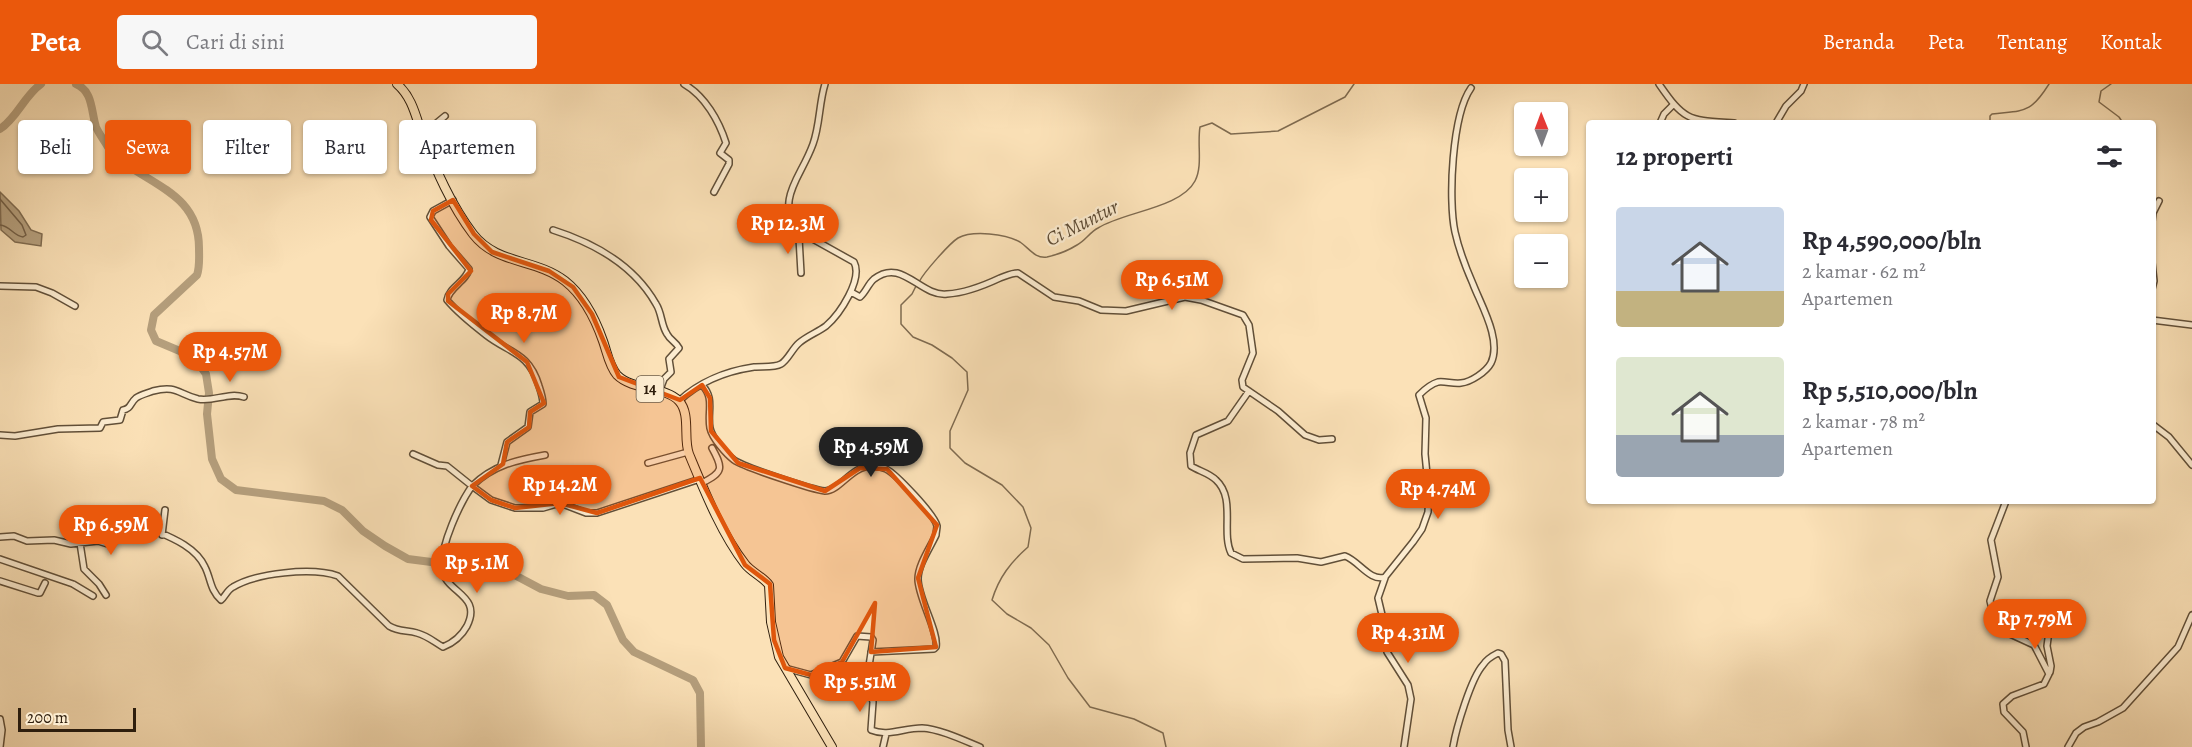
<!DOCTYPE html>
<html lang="id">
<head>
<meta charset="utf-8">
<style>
	body { margin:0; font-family:Alegreya,serif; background:#f7f7f7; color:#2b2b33; height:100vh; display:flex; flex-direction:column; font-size:22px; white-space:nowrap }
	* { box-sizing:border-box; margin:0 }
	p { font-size:20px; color:#7c7c81 }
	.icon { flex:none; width:33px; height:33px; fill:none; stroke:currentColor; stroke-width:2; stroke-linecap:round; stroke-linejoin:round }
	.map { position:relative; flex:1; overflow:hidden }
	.side { position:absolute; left:1586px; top:36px; width:570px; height:384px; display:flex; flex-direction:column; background:#fff; border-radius:6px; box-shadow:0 2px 4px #0004 }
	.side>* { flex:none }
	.guide { position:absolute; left:18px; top:36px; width:570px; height:54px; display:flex; gap:12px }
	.needle { width:39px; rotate:359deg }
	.buttons { position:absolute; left:1514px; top:18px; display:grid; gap:12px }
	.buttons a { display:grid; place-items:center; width:54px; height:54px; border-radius:6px; background:#fff; box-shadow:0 2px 4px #0004; font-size:30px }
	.scale { position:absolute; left:18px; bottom:15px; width:118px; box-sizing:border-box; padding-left:6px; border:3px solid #2e1e0d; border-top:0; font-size:16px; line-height:21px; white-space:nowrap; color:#2e1e0d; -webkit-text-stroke:4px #fcecd0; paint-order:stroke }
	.price { position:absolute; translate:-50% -51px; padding:0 14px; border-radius:21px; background:#ea580c; color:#fff; font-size:20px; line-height:39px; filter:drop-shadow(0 2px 3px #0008) }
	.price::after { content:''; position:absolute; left:50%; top:36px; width:18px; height:14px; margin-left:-9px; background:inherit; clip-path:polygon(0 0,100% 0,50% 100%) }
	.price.selected { background:#222; color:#fff }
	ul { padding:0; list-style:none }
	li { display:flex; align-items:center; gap:18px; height:150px; padding:0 30px }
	li span { display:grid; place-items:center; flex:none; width:168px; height:120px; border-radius:6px; color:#555 }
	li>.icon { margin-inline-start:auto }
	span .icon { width:72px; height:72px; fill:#fffc; stroke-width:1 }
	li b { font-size:26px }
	h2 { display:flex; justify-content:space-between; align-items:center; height:72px; padding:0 30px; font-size:26px }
	.tag { padding:0 21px; border-radius:6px; background:#fff; box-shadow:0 2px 4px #0004; font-size:21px; line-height:54px }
	.tag.selected { background:#ea580c; color:#fff }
	header { display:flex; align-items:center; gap:36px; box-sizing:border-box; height:84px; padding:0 30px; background:#ea580c; color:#fff }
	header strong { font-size:28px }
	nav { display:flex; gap:33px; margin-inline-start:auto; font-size:21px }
	.search { width:420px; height:54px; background:#f7f7f7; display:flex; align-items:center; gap:15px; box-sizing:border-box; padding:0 21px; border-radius:6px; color:#7c7c81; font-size:22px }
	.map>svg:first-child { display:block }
	.water { fill:#b59f7d; stroke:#7f6b50; stroke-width:1.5 }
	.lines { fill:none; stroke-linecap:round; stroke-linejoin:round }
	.shore { stroke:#725e45; stroke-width:1.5 }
	.stream { stroke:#7f6b50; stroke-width:1.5 }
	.river { stroke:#b59f7d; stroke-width:8 }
	.minor-casing { stroke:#614f38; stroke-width:8 }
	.highway-casing { stroke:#2e1e0d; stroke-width:10 }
	.minor { stroke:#fcecd0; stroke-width:5 }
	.highway { stroke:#fbe1b7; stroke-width:8 }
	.marked { fill:#df560c; fill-opacity:0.2; stroke:#df560c; stroke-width:4.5; stroke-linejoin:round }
	.labels { text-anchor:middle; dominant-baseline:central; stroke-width:4.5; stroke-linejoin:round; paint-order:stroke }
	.shield { fill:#fcecd0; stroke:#6c5c48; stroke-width:1.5 }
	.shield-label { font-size:16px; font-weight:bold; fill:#2e1e0d }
	.water-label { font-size:20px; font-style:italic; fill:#5d4b34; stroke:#fcecd0 }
</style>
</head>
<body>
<header>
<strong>Peta</strong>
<div class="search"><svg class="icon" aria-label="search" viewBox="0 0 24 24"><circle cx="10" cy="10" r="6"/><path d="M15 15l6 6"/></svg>Cari di sini</div>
<nav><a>Beranda</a><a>Peta</a><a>Tentang</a><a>Kontak</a></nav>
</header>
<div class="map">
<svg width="2192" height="663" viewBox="0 0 2192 663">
	<rect width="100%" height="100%" fill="#fbe1b7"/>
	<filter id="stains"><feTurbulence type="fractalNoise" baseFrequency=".00333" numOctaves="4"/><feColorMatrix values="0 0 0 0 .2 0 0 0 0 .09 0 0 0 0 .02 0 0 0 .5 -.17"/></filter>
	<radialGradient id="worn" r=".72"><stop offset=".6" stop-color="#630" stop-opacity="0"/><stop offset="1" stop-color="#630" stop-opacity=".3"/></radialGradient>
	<path class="water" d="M0 108 19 127 31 146 42 150 41 162 15 158 1 146Z"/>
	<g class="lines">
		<path class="shore" d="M0 115 22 141 26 151 23 153C14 152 10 142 0 141"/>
		<path class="stream" d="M38 0 40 1
			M2111 0 2101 7 2099 18 2119 33 2123 39
			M1990 39V32L1992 30C2025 26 2030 30 2049 0
			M919 198C924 188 950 159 958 154 973 146 1006 150 1020 158 1029 164 1035 175 1047 173 1056 171 1069 166 1077 161 1085 157 1090 148 1098 144 1123 128 1181 124 1195 97 1203 82 1197 60 1200 43L1212 39 1231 50 1278 47 1345 13 1354 0
			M916 202 912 210 901 221V240L913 253 932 261 952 274 967 288 968 306 950 347V364L965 379 1002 401 1023 423 1031 444 1028 463C1011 478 999 493 992 516L1007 530 1031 544 1049 561 1068 594 1090 623 1134 635 1163 649 1166 663"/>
		<path class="river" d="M76 0C93 7 91 27 96 43 99 50 104 56 108 63 137 100 199 103 199 164 199 173 200 182 197 191L154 231 151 246 156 257 194 273 206 290 209 309 207 330 212 375 221 395 236 406 324 417 342 426 363 447 385 462 408 475 509 488 541 505 568 512 594 511 607 521 623 556 634 568 693 596 700 609 701 663
			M0 45C17 34 24 12 41 0"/>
		<g class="minor-casing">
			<path id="minor" d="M684 0C705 12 719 37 726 59L720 69 729 76V80L714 108
				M1659 0C1685 38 1689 36 1734 39
				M1660 39 1664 30 1673 21
				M1776 39 1786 22 1801 7 1804 0
				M422 51 445 32
				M453 116 433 127 430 133 449 162 469 185C466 198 449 203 447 216 457 228 473 241 486 251 509 269 529 268 539 302 541 308 543 314 543 320L530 328 528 343 507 358 501 381
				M2152 137 2153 129 2159 117
				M553 146C594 159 634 181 656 220 662 229 661 241 667 250 670 256 676 258 679 264L669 275 671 288 664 295 659 308
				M799 154 801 189
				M2152 179 2154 197 2152 205
				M0 202 36 203 52 209 75 222
				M851 208 860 213C866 208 868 200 874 195 902 173 920 213 947 210 965 209 983 202 1000 194 1006 192 1011 189 1018 189L1054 213 1079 217 1101 226 1126 227 1185 213 1201 216 1243 231 1249 241 1253 269 1242 296 1243 303 1278 327 1305 351 1319 356 1332 355
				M2152 236 2192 241
				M702 301C715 314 707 328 710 344 712 354 726 370 734 376 744 383 813 406 825 407 840 407 851 382 872 382 877 382 882 383 886 385 896 390 935 431 937 442 937 445 936 448 936 451 930 464 918 481 918 495 918 514 939 548 936 563L934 565 871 568
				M1249 307 1228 337 1196 351 1190 369 1191 382C1199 387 1209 389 1216 396 1236 414 1221 448 1231 469L1243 475 1297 474 1321 478 1345 472C1359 477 1370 498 1385 493L1413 458 1422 445 1428 428 1429 411 1425 370 1426 334 1419 311C1424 306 1431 300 1438 298 1445 297 1453 300 1461 299 1471 298 1486 288 1491 279 1502 256 1481 221 1473 200 1466 184 1459 166 1455 148 1448 116 1452 31 1471 4
				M679 317C699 298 727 287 754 283 762 282 774 284 781 280 788 276 792 265 799 259 807 252 818 248 826 242 840 230 863 195 854 178L811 154 797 152C776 111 800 96 813 60 820 41 819 19 825 0
				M2152 340 2169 353 2192 381
				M0 351 15 352 58 345 100 344 103 338 120 336 123 326C131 325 130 319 136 314 140 311 148 309 153 307 177 301 178 310 198 315 214 318 228 308 244 313
				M413 370 438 381 447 382 472 402C493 381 517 376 545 371
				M648 379 688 368
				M702 399C724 388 723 384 712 364
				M2006 417 1991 456 1998 493 1990 517 1997 544 2034 561 2049 590 2044 600 2012 612 2003 620 2004 628 2023 648 2026 663
				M162 451 165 426
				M0 453 14 452 27 457 54 456 71 460 98 457 111 461 119 453 128 452 147 443C167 452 195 461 205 483 211 495 210 506 221 516 225 513 227 506 233 503 256 489 312 483 338 492L389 542C399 548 407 546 417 549 428 552 434 558 443 563 453 559 461 553 467 542 483 510 444 509 442 484 440 462 460 419 472 402L491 416 515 424H543L560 419 586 429H597L700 395
				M80 459 84 485 99 500 106 511
				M0 475 73 500 93 512
				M1385 494 1378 514 1383 535 1387 568 1408 601 1411 615 1404 663
				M0 497 38 509H40L45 499
				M2032 540 2049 547 2047 562 2051 582 2050 588
				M785 584 811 591 842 578 857 552 871 553 873 556 867 595 873 618 871 646C888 653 903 644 922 644 940 645 963 656 980 663
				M0 635 2 646 0 663
				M883 663 886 650
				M1453 663C1456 645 1471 594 1483 581 1486 576 1492 572 1498 569L1501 570 1505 577 1508 646 1511 663
				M2068 663 2076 649 2084 643 2098 638 2123 624 2178 563 2192 531"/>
		</g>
		<g class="highway-casing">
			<path id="highway" d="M397 0C413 14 416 34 423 53 436 86 451 121 473 150 497 181 535 174 565 197 584 212 595 234 603 257 607 268 609 282 617 291 633 307 665 302 679 317 691 330 683 355 689 370 704 406 721 449 745 480 751 488 762 492 769 501L771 538 779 573 832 663"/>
		</g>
		<use href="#minor" class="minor"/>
		<use href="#highway" class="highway"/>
	</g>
	<path class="marked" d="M453 116 474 150 492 168 549 187 573 203 592 230 619 293 680 316 702 301 710 314 711 347 738 379 825 407 860 384 887 385 937 441 918 494 936 563 871 568 875 519 842 578 811 591 785 584 774 556 770 500 745 481 700 394 597 429 560 419 515 424 491 416 472 402 503 380 507 358 529 343 530 328 544 319 527 278 448 217V210L471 187 431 136 433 127Z"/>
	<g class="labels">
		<rect class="shield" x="636.5" y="292" width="27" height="26" rx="4.5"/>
		<g class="shield-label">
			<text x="650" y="305">14</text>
		</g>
		<g class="water-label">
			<text transform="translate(1082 139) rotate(-27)">Ci Muntur</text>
		</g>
	</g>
	<rect width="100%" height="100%" filter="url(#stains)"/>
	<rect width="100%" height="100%" fill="url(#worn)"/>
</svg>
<div class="buttons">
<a><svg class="needle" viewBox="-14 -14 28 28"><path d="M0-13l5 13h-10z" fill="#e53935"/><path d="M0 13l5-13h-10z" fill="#7c7c81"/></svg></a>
<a>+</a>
<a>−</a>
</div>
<div class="scale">200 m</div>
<b class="price" style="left:788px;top:171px">Rp 12.3M</b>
<b class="price" style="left:1172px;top:227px">Rp 6.51M</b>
<b class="price" style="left:524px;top:260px">Rp 8.7M</b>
<b class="price" style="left:230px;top:299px">Rp 4.57M</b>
<b class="price selected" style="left:871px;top:394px">Rp 4.59M</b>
<b class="price" style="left:560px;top:432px">Rp 14.2M</b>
<b class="price" style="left:1438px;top:436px">Rp 4.74M</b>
<b class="price" style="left:111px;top:472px">Rp 6.59M</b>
<b class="price" style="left:477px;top:510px">Rp 5.1M</b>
<b class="price" style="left:2035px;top:566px">Rp 7.79M</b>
<b class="price" style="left:1408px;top:580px">Rp 4.31M</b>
<b class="price" style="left:860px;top:629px">Rp 5.51M</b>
<div class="guide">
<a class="tag">Beli</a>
<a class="tag selected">Sewa</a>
<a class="tag">Filter</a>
<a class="tag">Baru</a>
<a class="tag">Apartemen</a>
</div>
<section class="side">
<h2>12 properti<svg class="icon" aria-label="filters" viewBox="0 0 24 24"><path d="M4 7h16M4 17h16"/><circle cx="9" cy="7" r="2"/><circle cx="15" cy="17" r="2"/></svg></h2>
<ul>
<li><span style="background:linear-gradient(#c9d6e8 70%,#c2b280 0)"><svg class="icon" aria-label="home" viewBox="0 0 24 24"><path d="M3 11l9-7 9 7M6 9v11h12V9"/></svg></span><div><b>Rp 4,590,000/bln</b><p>2 kamar · 62 m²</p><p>Apartemen</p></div></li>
<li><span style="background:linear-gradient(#dfe7d0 65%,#9aa5b1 0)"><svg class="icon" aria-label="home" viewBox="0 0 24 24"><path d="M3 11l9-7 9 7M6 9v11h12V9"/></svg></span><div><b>Rp 5,510,000/bln</b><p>2 kamar · 78 m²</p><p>Apartemen</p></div></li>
</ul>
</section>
</div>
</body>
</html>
